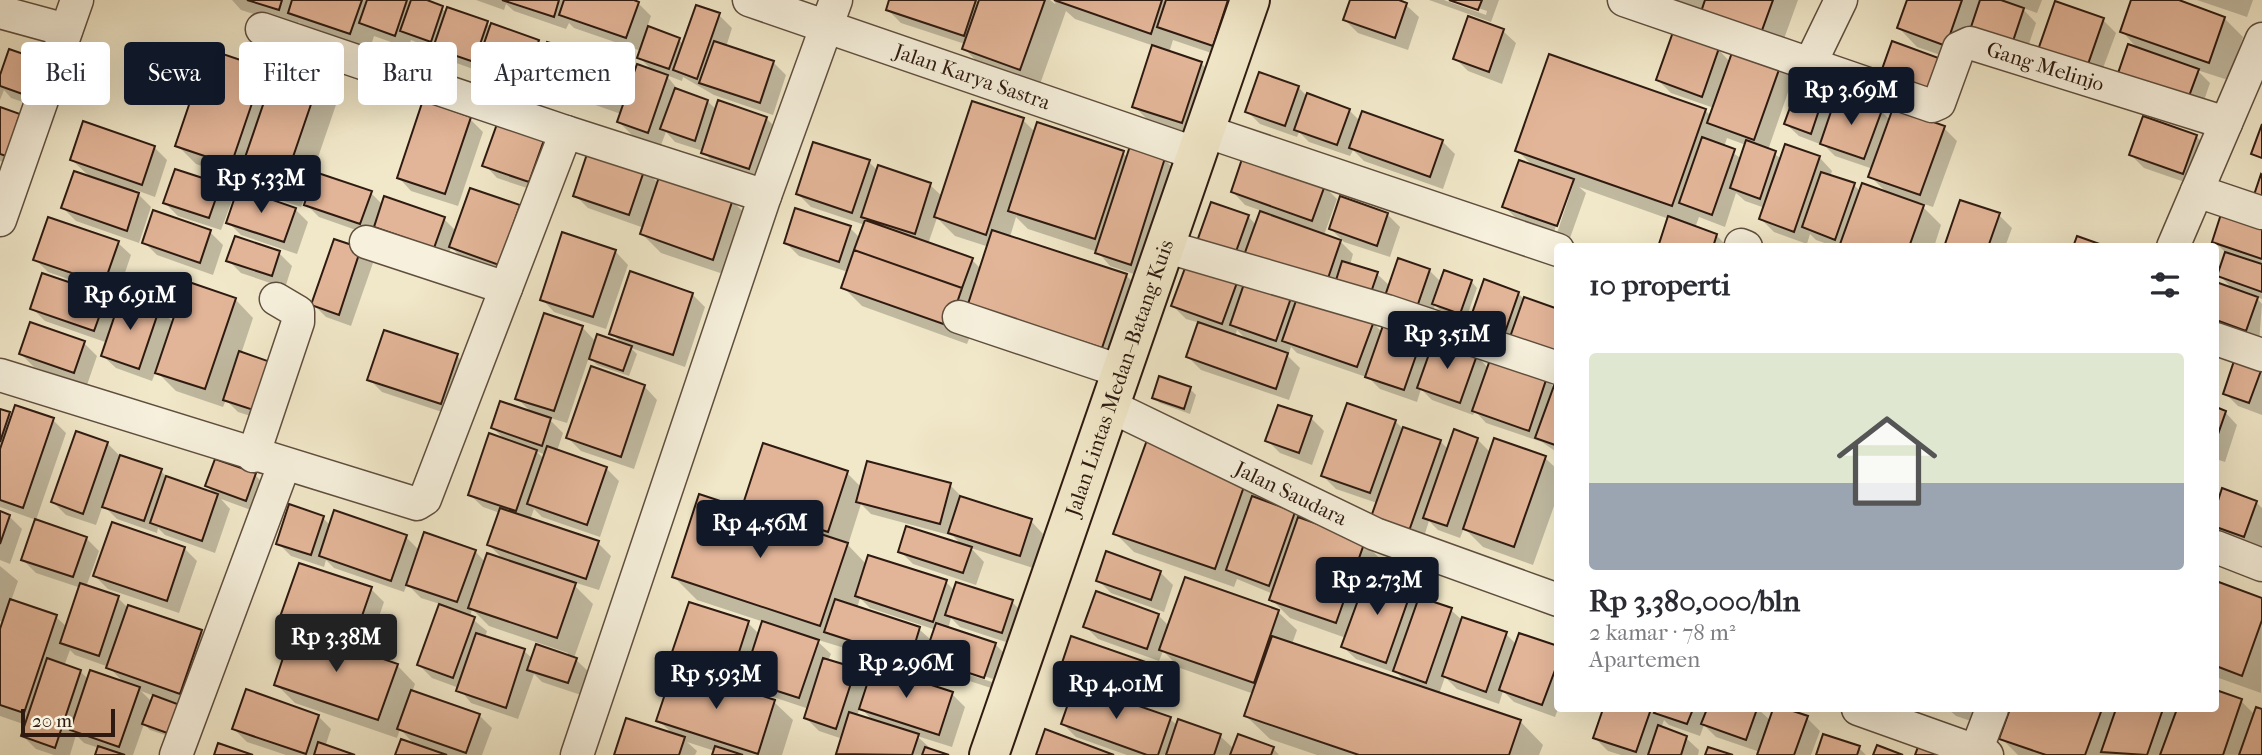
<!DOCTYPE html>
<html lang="id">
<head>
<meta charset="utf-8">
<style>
	body { margin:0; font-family:"IM FELL French Canon",serif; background:#f2f2f3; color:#2b2b33; height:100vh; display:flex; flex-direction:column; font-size:26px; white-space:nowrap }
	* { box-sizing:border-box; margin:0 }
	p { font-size:23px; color:#7c7c81 }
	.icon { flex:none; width:38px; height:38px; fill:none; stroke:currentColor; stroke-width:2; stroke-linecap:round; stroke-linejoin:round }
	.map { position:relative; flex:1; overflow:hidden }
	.sheet { position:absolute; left:1554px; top:243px; width:665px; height:469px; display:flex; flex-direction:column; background:#fff; border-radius:7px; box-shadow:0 7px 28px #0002 }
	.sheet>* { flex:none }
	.top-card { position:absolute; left:21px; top:42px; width:665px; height:63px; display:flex; gap:14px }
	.scale { position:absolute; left:21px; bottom:18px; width:94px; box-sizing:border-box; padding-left:7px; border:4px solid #2e1a10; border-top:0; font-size:19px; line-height:24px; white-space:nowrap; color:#2e1a10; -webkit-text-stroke:5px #f6f0dc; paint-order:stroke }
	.price { position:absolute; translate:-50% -60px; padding:0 16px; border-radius:7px; background:#111827; color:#fff; font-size:23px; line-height:46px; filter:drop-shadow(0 2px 4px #0008) }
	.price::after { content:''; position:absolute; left:50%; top:42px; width:21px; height:16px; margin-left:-10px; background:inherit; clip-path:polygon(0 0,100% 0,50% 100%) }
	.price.active { background:#222; color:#fff }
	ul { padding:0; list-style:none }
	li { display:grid; align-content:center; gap:14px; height:371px; padding:0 35px }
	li+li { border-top:2px solid #e1e1e2 }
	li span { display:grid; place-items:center; height:217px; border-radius:7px; color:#555 }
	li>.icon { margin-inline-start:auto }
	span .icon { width:126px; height:126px; fill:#fffc; stroke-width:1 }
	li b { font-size:30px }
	h2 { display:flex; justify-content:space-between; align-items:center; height:84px; padding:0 35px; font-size:30px }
	.tag { padding:0 24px; border-radius:7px; background:#fff; box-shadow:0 7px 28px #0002; font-size:24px; line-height:63px }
	.tag.active { background:#111827; color:#fff }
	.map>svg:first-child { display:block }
	.shadow { fill:#0003; fill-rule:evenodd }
	.building { fill:#e3b598; stroke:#2e1a10; stroke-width:2 }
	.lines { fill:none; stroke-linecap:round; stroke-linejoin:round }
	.minor-casing { stroke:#5f4e3e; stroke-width:35 }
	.trunk-casing { stroke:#2e1a10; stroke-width:42 }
	.minor { stroke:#f6f0dc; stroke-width:32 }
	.trunk { stroke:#f1e8c9; stroke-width:38 }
	.labels { text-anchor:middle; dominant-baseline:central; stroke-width:6; stroke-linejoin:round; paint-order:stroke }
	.street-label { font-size:21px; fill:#2e1a10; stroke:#f6f0dc }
</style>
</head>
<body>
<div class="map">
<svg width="2262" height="755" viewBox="0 0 2262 755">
	<rect width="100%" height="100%" fill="#f1e8c9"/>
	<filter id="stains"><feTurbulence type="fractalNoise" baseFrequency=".00286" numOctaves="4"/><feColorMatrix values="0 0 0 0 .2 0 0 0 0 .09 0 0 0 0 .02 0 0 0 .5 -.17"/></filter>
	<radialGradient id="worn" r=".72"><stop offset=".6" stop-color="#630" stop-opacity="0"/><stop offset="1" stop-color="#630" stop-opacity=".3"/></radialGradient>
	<path class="shadow" d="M232 0H422L447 12 538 41 547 49 573 52 581 60 620 64 634 78 654 72 639 57 641 51 574 28 569 23 566 29 514 11 506 4 504 10 476 0H629L638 3 651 16 647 28 679 40 684 45 719 15 732 28 726 47 773 62 786 75 773 115 714 95 683 77 682 81 666 75 680 92 707 101 717 110 766 118 779 131 762 181 715 165 703 151 675 142 666 132 661 145 632 135 619 122 621 114 584 101 569 87 568 93 541 84 540 89 488 69 487 74 448 60 440 52 411 40 408 48 374 36 369 52 308 31 299 22 297 28 241 10Z
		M891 0H1050L1055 4 1056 0H1229L1241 11 1226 58 1173 40 1169 53 1201 63 1214 76 1195 135 1147 119 1134 106 1154 46 1075 19 1066 11 1039 87 982 67 964 48 965 44 901 23 888 10Z
		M1352 0H1394L1406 5 1419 17 1408 50 1358 33 1345 20Z
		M1429 0H1444L1486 15 1487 11 1455 0H1499L1491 22Z
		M1632 0H1798L1780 50Z
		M1909 0H2042L2037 13 2021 7 2036 23 2025 56 1985 42 1964 63 1917 47 1899 28Z
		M2133 0H2174L2224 18 2243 37 2228 80 2197 70 2210 83 2198 118 2122 31Z
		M2197 0H2253L2247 17Z
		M2103 20 2116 33 2099 79 2053 62Z
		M1503 31 1516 43 1502 84 1468 71 1455 58Z
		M1718 49 1730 62 1780 65 1793 78 1768 150 1782 159 1786 147 1820 158 1832 171 1830 177 1854 185 1861 192 1888 194 1870 176 1873 169 1835 156 1825 146 1799 136 1786 124 1824 94 1835 105 1881 111 1890 120 1944 128 1957 141 1933 207 1918 202 1941 225 1934 247H1836L1816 240 1810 234 1807 244 1774 232 1761 219 1765 208 1745 201 1736 193 1725 227 1699 217 1695 228 1716 235 1728 247H1660L1669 219 1579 187 1586 193 1570 238 1557 233 1573 185H1569L1554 232 1517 219 1504 206 1534 167 1517 150 1705 110 1711 116 1714 108 1671 93 1658 80ZM1727 138 1746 145 1742 159 1724 147Z
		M10 52 41 108 11 98 4 90 0 100V75Z
		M263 70 273 80H319L338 99 301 207 260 193 249 182 196 164 177 145Z
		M1298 87 1308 97 1349 110 1360 121 1442 141 1455 154 1443 189 1364 161 1353 150 1350 156 1309 142 1299 132 1297 137 1260 124 1247 111Z
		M424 103 470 119 483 132 458 206 411 191 399 178Z
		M0 109 19 116 32 129 19 168 0 161Z
		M1023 120 1035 132 1123 153 1128 158 1164 159 1177 172 1143 277 1110 266 1098 252 1028 229 1016 217 1010 237 1126 275 1144 294 1121 366 979 313 967 344 862 306 843 287 848 272 799 256 786 243 850 228 860 238 865 225 811 207 798 194 869 162 878 171 930 185 943 197ZM937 218 955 236 989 247 981 269 972 260 928 244Z
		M2196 136 2209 149 2196 186 2144 168 2131 155Z
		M543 141 555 154 542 193 497 178 485 165Z
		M154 147 167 160 155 197 133 189 151 207 139 243 76 221 63 208 91 178 72 160Z
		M644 169 659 184 732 201 751 219 732 277 661 253 642 234 644 228 588 208 575 195Z
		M220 185 233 198 221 230 178 216 165 203Z
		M1324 186 1337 199 1324 235 1340 241 1353 254 1350 265 1377 274 1390 286 1399 260 1430 271 1442 283 1471 281 1477 288 1466 319 1440 310 1435 305 1430 319 1210 259 1248 216 1256 225 1262 211 1245 205 1233 192Z
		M371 193 383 205 444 219 457 232 519 207 532 220 512 276 464 260 451 247 447 259 389 239 376 227 373 236 319 217 306 204Z
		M295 209 308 222 297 254 241 235 228 222Z
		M1387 214 1400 227 1390 257 1344 242 1331 229Z
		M1999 215 2012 228 2005 247H1946Z
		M2262 227V299L2255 296 2262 304 2259 343 2216 327V284L2234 290 2219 275 2226 253 2214 241Z
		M210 232 223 245 213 275 157 255 144 242Z
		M563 234 616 252 628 265 606 329 554 312 542 299Z
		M118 243 131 255 117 296 48 272 35 259Z
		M360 250 373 263 351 326 326 317 313 304Z
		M279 253 292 266 285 288 241 273 228 260Z
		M1189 262 1373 323 1382 332 1387 319 1477 356 1488 368 1546 379 1555 388 1558 385V453L1542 442 1486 423 1475 411 1473 415 1432 400 1421 389 1417 402 1380 389 1369 378 1297 353 1291 347 1288 356 1300 368 1289 400 1201 370 1188 357 1200 323 1186 319 1173 306ZM1237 330 1248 341 1235 337Z
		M1518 293 1523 298 1558 311 1516 349 1483 338Z
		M692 294 705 307 685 367 631 348 637 354 629 376 597 365 589 357 567 423 547 417 563 433 557 451 606 468 619 481 600 537 542 517 534 509 530 520 598 543 611 556 599 590 570 581 593 604 574 658 589 672 581 695 542 682 534 674 518 719 471 703 459 688 432 678 419 665 440 604 421 598 407 584 404 592 334 568 326 560 324 567 291 556 278 543 323 518 331 526 406 537 419 550 475 551 485 562H506L489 545 500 513 483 507 470 495 506 441 493 428 533 414 517 398 582 327 596 342 624 345 611 333ZM536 451 546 455 544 459ZM472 609 489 626 568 653 567 656 533 659 524 651 485 638 487 631 470 617Z
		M106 297 119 310 159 309 174 323 235 299 253 318 241 354 276 424 238 412 226 400 223 407 176 391 156 371 152 381 116 368 103 356 108 343 45 321 32 308Z
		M84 343 97 356 87 385 34 367 21 354Z
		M457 356 470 369 454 416 382 392 369 379Z
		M2262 366V415L2238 406 2225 393Z
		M592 369 645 387 657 400 634 469 581 451 568 438Z
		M1190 389 1196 395 1190 414 1160 403 1154 397Z
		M2216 409 2225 412 2237 425 2225 462 2216 459Z
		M0 411 13 417 53 420 66 433 36 520 0 507Z
		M1311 418 1324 431 1312 465 1280 453 1267 440Z
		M1395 421 1404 430 1440 441 1449 450 1477 439 1491 453 1495 440 1545 458 1558 470V495L1533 565 1483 547 1464 528 1460 538 1438 530 1429 521 1422 543 1377 503 1336 489 1323 476Z
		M1148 442 1266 495 1263 502 1294 513 1301 520 1364 542 1382 561 1377 575 1413 587 1426 601 1451 610 1463 621 1506 634 1517 645 1558 648V709L1555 717 1514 702 1503 691 1499 704 1457 689 1445 677 1439 694 1520 721 1543 745 1539 755H1317L1270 739 1246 716 1254 694 1180 668 1163 651 1159 661 1098 639 1085 626 1158 615 1170 627 1278 612 1297 630 1292 644 1407 683 1398 674 1356 659 1343 647 1346 638 1290 618 1271 599 1273 594 1237 579 1234 587 1134 552 1116 534Z
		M107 443 120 456 161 471 169 479 217 496 207 486 255 475 268 488 259 513 221 499 230 509 215 553 165 535 158 528 157 533 117 519 103 505 96 525 66 515 53 502Z
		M2216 469 2219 473 2216 484Z
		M847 473 862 488 950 485 963 498 1031 521 1043 534 1033 568 971 548 984 562 976 585 913 564 900 551 963 546 953 536 871 514 861 504 848 545 867 565 946 582 955 591 1012 602 1025 615 1015 645 960 627 951 618 948 629 995 644 1008 657 997 690 939 671 927 659 923 672 815 639 831 654 828 661 855 670 869 684 952 694 965 707 952 747 917 736 931 749 943 755H839L843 739 819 731 806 718 809 709 758 692 746 680 743 691 774 702 793 720 782 755H714L715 751 687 742 697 751 695 755H616L674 735 658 720 689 674 672 657 748 623 760 635 764 622 697 600 674 577 757 515 745 504ZM860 598 870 608 936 630 932 641 919 629 857 608ZM939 661 993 679 992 682 939 665ZM860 707 874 722 857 716Z
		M2223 490 2256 502 2262 508V556L2224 537 2216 528V512Z
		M0 513 9 516 22 529 10 564 0 560Z
		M86 538 99 551 86 587 118 598 129 609 201 631 219 650 199 711 176 703 186 713 177 739 150 730 144 724 133 755H97L99 748 84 743 76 735 70 755H54L36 749 23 736 26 725 0 716V634L4 622 0 621V566L18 581 11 601 56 617 67 627 81 588 36 573 23 560ZM70 650 75 655 109 667 125 684 89 680 80 671 64 666ZM141 691 154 696 152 702Z
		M184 548 197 561 179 613 108 589 95 576Z
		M1160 572 1173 585 1164 612 1111 593 1098 580Z
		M2216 583 2262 600 2261 693 2216 677Z
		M371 589 384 602 366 655 397 665 415 684 412 692 479 715 492 728 482 755H397L417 747 400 729 397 738 295 703 276 684 295 629 282 617Z
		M1072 638 1145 664 1158 677 1147 710 1170 719 1178 726 1180 721 1220 736 1234 749 1273 748 1279 755H1127L1076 737 1063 724 1077 683 1062 669Z
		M2216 691 2241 701 2255 715 2262 711V755H2018L2001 738 2012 709H2113L2117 712 2118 709H2216Z
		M1605 709H1758L1771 721 1775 709H1782L1807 718 1820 731 1811 755H1759L1760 752 1716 737 1704 725 1700 736 1669 725 1664 720 1661 728 1686 738 1699 750 1698 755H1621L1608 751 1595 738Z
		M1948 709H1989L1983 725 1956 716Z
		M318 716 331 729 325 747 350 755H286L247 742 234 729Z
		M1859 748 1866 755H1817Z"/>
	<path class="building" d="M247 0H282L279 10Z
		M292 0H362L350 34 288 13Z
		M367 0H407L395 36 359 23Z
		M411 0H427L443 6 431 42 400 31Z
		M502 0H559L554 17Z
		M564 0H634L639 2 626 38 559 15Z
		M889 0H976L964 36 886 10Z
		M979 0H1045L1020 70 962 49Z
		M1054 0H1162L1151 34Z
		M1166 0H1228L1213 46 1157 27Z
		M1350 0H1399L1407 3 1395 38 1343 20Z
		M1449 0H1482L1478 10Z
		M1705 0H1773L1761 33 1701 12Z
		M1907 0H1962L1946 46 1897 28Z
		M1980 0H2001L2024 8 2012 44 1970 30Z
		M2131 0H2179L2225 17 2209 63 2120 32Z
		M2055 1 2104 18 2087 67 2038 50Z
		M696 5 720 13 697 79 673 70Z
		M447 7 488 21 474 62 433 48Z
		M1468 16 1504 29 1489 72 1453 59Z
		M491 23 539 40 527 78 478 61Z
		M648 26 680 38 669 69 637 58Z
		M1673 32 1719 48 1702 97 1656 80Z
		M714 41 774 61 760 103 699 83Z
		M1892 41 1944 60 1932 93 1880 75Z
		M547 42 574 50 561 88 535 79Z
		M2128 44 2199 69 2185 107 2115 82Z
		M1152 45 1202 62 1182 123 1132 107Z
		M1734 47 1781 64 1754 140 1707 123Z
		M9 49 41 60 28 96 0 86V75Z
		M208 49 264 68 231 165 175 146Z
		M583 49 621 62 608 102 569 89Z
		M1549 54 1706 109 1672 206 1515 151Z
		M277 64 320 78 282 189 239 175Z
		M637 64 668 75 648 133 617 122Z
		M1259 72 1299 86 1285 126 1245 112Z
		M1799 83 1825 92 1811 134 1784 124Z
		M675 88 708 100 695 141 660 129Z
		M1307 93 1350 109 1337 145 1294 130Z
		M1837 94 1882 110 1864 159 1820 144Z
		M423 100 471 117 445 194 397 178Z
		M718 100 767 117 749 169 701 153Z
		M972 101 1024 118 986 235 934 217Z
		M0 107 20 114 6 156 0 154Z
		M1893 108 1945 126 1920 195 1868 177Z
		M1362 111 1443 140 1430 177 1349 148Z
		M2143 116 2197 135 2183 174 2129 155Z
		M83 121 155 146 142 185 70 160Z
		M1037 122 1124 151 1095 239 1008 211Z
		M497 124 544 140 529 182 482 166Z
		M2262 124V158L2251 154Z
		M1702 137 1735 149 1712 215 1679 203Z
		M1746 140 1776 151 1760 199 1730 188Z
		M813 142 870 160 852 213 796 194Z
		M1785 144 1820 156 1794 232 1759 219Z
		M1130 146 1165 158 1131 265 1095 253Z
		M589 148 645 168 629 215 573 196Z
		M1243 156 1325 185 1312 221 1231 192Z
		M1519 160 1574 179 1557 226 1502 207Z
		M878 165 931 183 915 234 861 217Z
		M175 169 221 184 209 218 163 203Z
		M74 171 139 193 127 231 61 208Z
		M315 172 372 191 360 224 304 205Z
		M1821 172 1855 183 1835 240 1802 227Z
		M660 174 733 199 713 260 640 234Z
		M2261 174 2262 175V202L2253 198Z
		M1862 183 1924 205 1909 247H1839Z
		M238 188 296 208 284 242 226 223Z
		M470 188 520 205 499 265 449 247Z
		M384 196 445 217 434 248 374 227Z
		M1340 196 1388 213 1377 246 1329 229Z
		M1960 200 2000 213 1988 247H1944Z
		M1211 202 1249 215 1233 260 1195 247Z
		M795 208 851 226 839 262 784 243Z
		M153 210 211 230 200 263 142 243Z
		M1260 211 1341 240 1325 287 1243 258Z
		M2222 211 2262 225V259L2212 242Z
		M1668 216 1717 234 1713 247H1658Z
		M48 217 119 241 104 284 33 260Z
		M865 220 973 258 962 288 854 250Z
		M992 230 1127 274 1102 348 968 304Z
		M562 232 616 250 593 317 540 300Z
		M235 236 280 251 272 276 226 261Z
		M2077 236 2108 247H2073Z
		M334 239 361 248 339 315 311 305Z
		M854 250 962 288 949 326 841 288Z
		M2225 252 2262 264V292L2217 276Z
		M1398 258 1430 269 1417 307 1385 296Z
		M1188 260 1239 277 1222 324 1171 306Z
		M1342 261 1378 272 1367 304 1332 293Z
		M1444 270 1472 280 1460 314 1432 304Z
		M630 271 693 293 673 355 609 334Z
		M42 273 107 295 94 331 30 309Z
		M1246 278 1292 295 1276 341 1230 325Z
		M1484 279 1519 292 1503 338 1468 325Z
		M186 281 236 298 205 389 155 373Z
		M2216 282 2258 297 2246 331 2216 320Z
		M122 294 160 307 139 369 101 356Z
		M1298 295 1374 321 1357 367 1282 341Z
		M1524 297 1558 309V353L1510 337Z
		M544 313 583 326 554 411 515 399Z
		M1386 317 1425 330 1404 390 1365 377Z
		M30 322 85 341 74 373 19 354Z
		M1198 322 1288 353 1276 389 1186 357Z
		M384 330 458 354 441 404 367 380Z
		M597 334 632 346 623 371 589 359Z
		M1434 340 1477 355 1460 403 1417 388Z
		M239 351 279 365 263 413 223 400Z
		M2236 355 2262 368 2249 403 2223 394Z
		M1491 357 1547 377 1529 431 1472 411Z
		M591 366 645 385 621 457 566 438Z
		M1159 376 1191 387 1184 409 1152 398Z
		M1555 383 1558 384V446L1535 438Z
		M500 401 551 418 542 446 491 428Z
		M1347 403 1396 420 1370 493 1321 476Z
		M15 405 54 418 23 508 0 500V449Z
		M1278 405 1312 416 1299 453 1265 441Z
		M2216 407 2226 411 2216 440Z
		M0 409 10 412 0 442Z
		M1403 427 1441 440 1409 531 1371 517Z
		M1454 429 1478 438 1447 526 1423 518Z
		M76 431 108 442 83 514 51 502Z
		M489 433 537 450 516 511 468 495Z
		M1494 438 1546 456 1514 547 1463 529Z
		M1147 440 1248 475 1215 569 1113 534Z
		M763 443 848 471 828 532 743 504Z
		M547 446 607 467 587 525 527 504Z
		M120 455 162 469 144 521 102 507Z
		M215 459 256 473 246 501 205 486Z
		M867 461 951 483 940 524 856 502Z
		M166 476 218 494 202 541 150 523Z
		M2222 488 2257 501 2244 537 2216 527V507Z
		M699 494 848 543 820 626 672 577Z
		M960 496 1032 519 1020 556 948 533Z
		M1252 496 1295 512 1269 586 1226 570Z
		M289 504 324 516 311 555 276 544Z
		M500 508 599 541 586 579 487 545Z
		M334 510 407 535 391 581 319 556Z
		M0 511 10 515 0 544Z
		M1298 517 1365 541 1336 623 1269 600Z
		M35 519 87 537 73 577 21 560Z
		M112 522 185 547 167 601 93 576Z
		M906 526 972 547 963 573 898 552Z
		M424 532 476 550 457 602 406 585Z
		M1106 551 1161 571 1151 600 1096 581Z
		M487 553 576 583 557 638 468 608Z
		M868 555 947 580 933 622 855 596Z
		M299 563 372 587 353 642 280 617Z
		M1369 570 1413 586 1386 663 1341 647Z
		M1185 577 1279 610 1254 683 1159 650Z
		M2216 581 2262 598V620L2242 676 2216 666Z
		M956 582 1013 600 1002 633 945 615Z
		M80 583 119 596 99 656 60 643Z
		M1096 591 1159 614 1147 649 1083 627Z
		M1419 597 1452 608 1426 683 1393 671Z
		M10 599 57 615 24 713 0 705V629Z
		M835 599 920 627 910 660 824 632Z
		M689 602 749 621 731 677 670 658Z
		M439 604 475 617 453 678 417 665Z
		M128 605 202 630 180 694 106 668Z
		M1462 617 1507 632 1486 692 1442 676Z
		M762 621 819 640 799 698 743 680Z
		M936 623 996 643 984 678 924 658Z
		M293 628 398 664 378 720 274 685Z
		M476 633 525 649 506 708 456 691Z
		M1519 633 1558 646V662L1542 705 1499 690Z
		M1071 636 1146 662 1135 696 1060 669Z
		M1272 636 1521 720 1509 755H1359L1244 716Z
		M536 644 577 658 568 683 527 670Z
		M47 658 81 670 55 748 21 736Z
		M823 658 856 668 836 729 804 718Z
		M873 666 953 692 939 735 859 709Z
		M674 667 775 700 758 754 656 721Z
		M90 670 140 687 119 747 70 730Z
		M1075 684 1171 717 1158 755H1147L1061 724Z
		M246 689 319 715 306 754 232 729Z
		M411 690 480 714 466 753 397 729Z
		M2216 690 2242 699 2223 755H2160L2177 709H2216Z
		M153 695 180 705 170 734 142 724Z
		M2256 707 2262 709V755H2239Z
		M1603 709H1651L1636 752 1593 738Z
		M1656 709H1693L1687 724 1654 713Z
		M1707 709H1757L1746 740 1701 724Z
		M1773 709H1787L1808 716 1794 755H1757Z
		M2010 709H2102L2085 755H2046L1999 739Z
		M2116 709H2163L2147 755 2101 752Z
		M849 712 919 734 912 755 836 754Z
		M626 718 685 737 679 755H614Z
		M1178 719 1221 734 1214 755H1166Z
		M1658 725 1687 736 1681 755H1648Z
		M1045 729 1114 755H1036Z
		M1238 734 1274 747 1271 755H1230Z
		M1823 734 1860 746 1857 755H1816Z
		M401 739 447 755H395Z
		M1921 739 1953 755H1915Z
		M318 742 355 755H314Z
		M218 743 253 755H214Z
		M1877 745 1903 755H1873Z
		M98 746 125 755H95Z
		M715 746 743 755H712Z
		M925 747 949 755H922Z
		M1708 747 1733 755H1705Z"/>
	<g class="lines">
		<g class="minor-casing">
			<g id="minor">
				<path id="s1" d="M749 0 1197 154"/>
				<path id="s2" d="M1624 0 1932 106 1939 103 1959 48 1970 43 2226 123"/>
				<path d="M0 12 66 30"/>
				<path d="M262 29 566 132"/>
				<path d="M1810 64 1841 0"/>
				<path d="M1205 131 1558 250"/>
				<path d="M2197 191 2262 213"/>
				<path d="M0 220 77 0"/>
				<path d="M366 242 506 288"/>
				<path d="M1741 245 1746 247"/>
				<path d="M1164 246 1387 311 1558 368"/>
				<path d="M2173 247 2262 39"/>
				<path d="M959 317 1120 371"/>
				<path d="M2216 339 2262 355"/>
				<path d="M0 375 417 504 425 499 566 132 765 196"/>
				<path id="s3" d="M1108 405 1375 534 1558 600"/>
				<path d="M253 456 298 322V312L276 299"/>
				<path d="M2216 547 2262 565"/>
				<path d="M1858 709 1987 755"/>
				<path d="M1976 751 1992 709"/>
				<path d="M176 755 284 465"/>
				<path d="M577 755 765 196 836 0"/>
			</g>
		</g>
		<g class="trunk-casing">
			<g id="trunk">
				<path id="s4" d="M989 755 1250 0"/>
			</g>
		</g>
		<use href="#minor" class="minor"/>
		<use href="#trunk" class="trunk"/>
	</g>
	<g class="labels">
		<g class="street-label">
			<text stroke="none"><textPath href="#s2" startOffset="483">Gang Melinjo</textPath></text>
			<text stroke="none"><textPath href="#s1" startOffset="236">Jalan Karya Sastra</textPath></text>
			<text stroke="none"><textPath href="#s4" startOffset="399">Jalan Lintas Medan–Batang Kuis</textPath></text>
			<text stroke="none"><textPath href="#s3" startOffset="203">Jalan Saudara</textPath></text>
		</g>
	</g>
	<rect width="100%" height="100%" filter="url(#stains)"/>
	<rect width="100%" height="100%" fill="url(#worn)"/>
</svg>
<div class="scale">20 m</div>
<b class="price" style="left:1851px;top:127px">Rp 3.69M</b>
<b class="price" style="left:261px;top:215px">Rp 5.33M</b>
<b class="price" style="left:130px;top:332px">Rp 6.91M</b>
<b class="price" style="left:1447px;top:371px">Rp 3.51M</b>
<b class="price" style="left:760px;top:560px">Rp 4.56M</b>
<b class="price" style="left:1377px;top:617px">Rp 2.73M</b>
<b class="price active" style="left:336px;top:674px">Rp 3.38M</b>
<b class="price" style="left:906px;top:700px">Rp 2.96M</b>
<b class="price" style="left:716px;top:711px">Rp 5.93M</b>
<b class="price" style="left:1116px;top:721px">Rp 4.01M</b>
<div class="top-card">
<a class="tag">Beli</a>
<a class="tag active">Sewa</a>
<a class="tag">Filter</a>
<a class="tag">Baru</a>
<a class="tag">Apartemen</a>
</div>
<section class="sheet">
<h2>10 properti<svg class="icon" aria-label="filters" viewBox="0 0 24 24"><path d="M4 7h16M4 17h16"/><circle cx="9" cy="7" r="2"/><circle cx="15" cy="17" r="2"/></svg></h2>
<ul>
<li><span style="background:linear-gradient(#dfe7d0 60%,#9aa5b1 0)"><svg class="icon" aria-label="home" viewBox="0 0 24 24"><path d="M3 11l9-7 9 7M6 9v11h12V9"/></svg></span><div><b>Rp 3,380,000/bln</b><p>2 kamar · 78 m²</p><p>Apartemen</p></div></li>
</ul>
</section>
</div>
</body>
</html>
